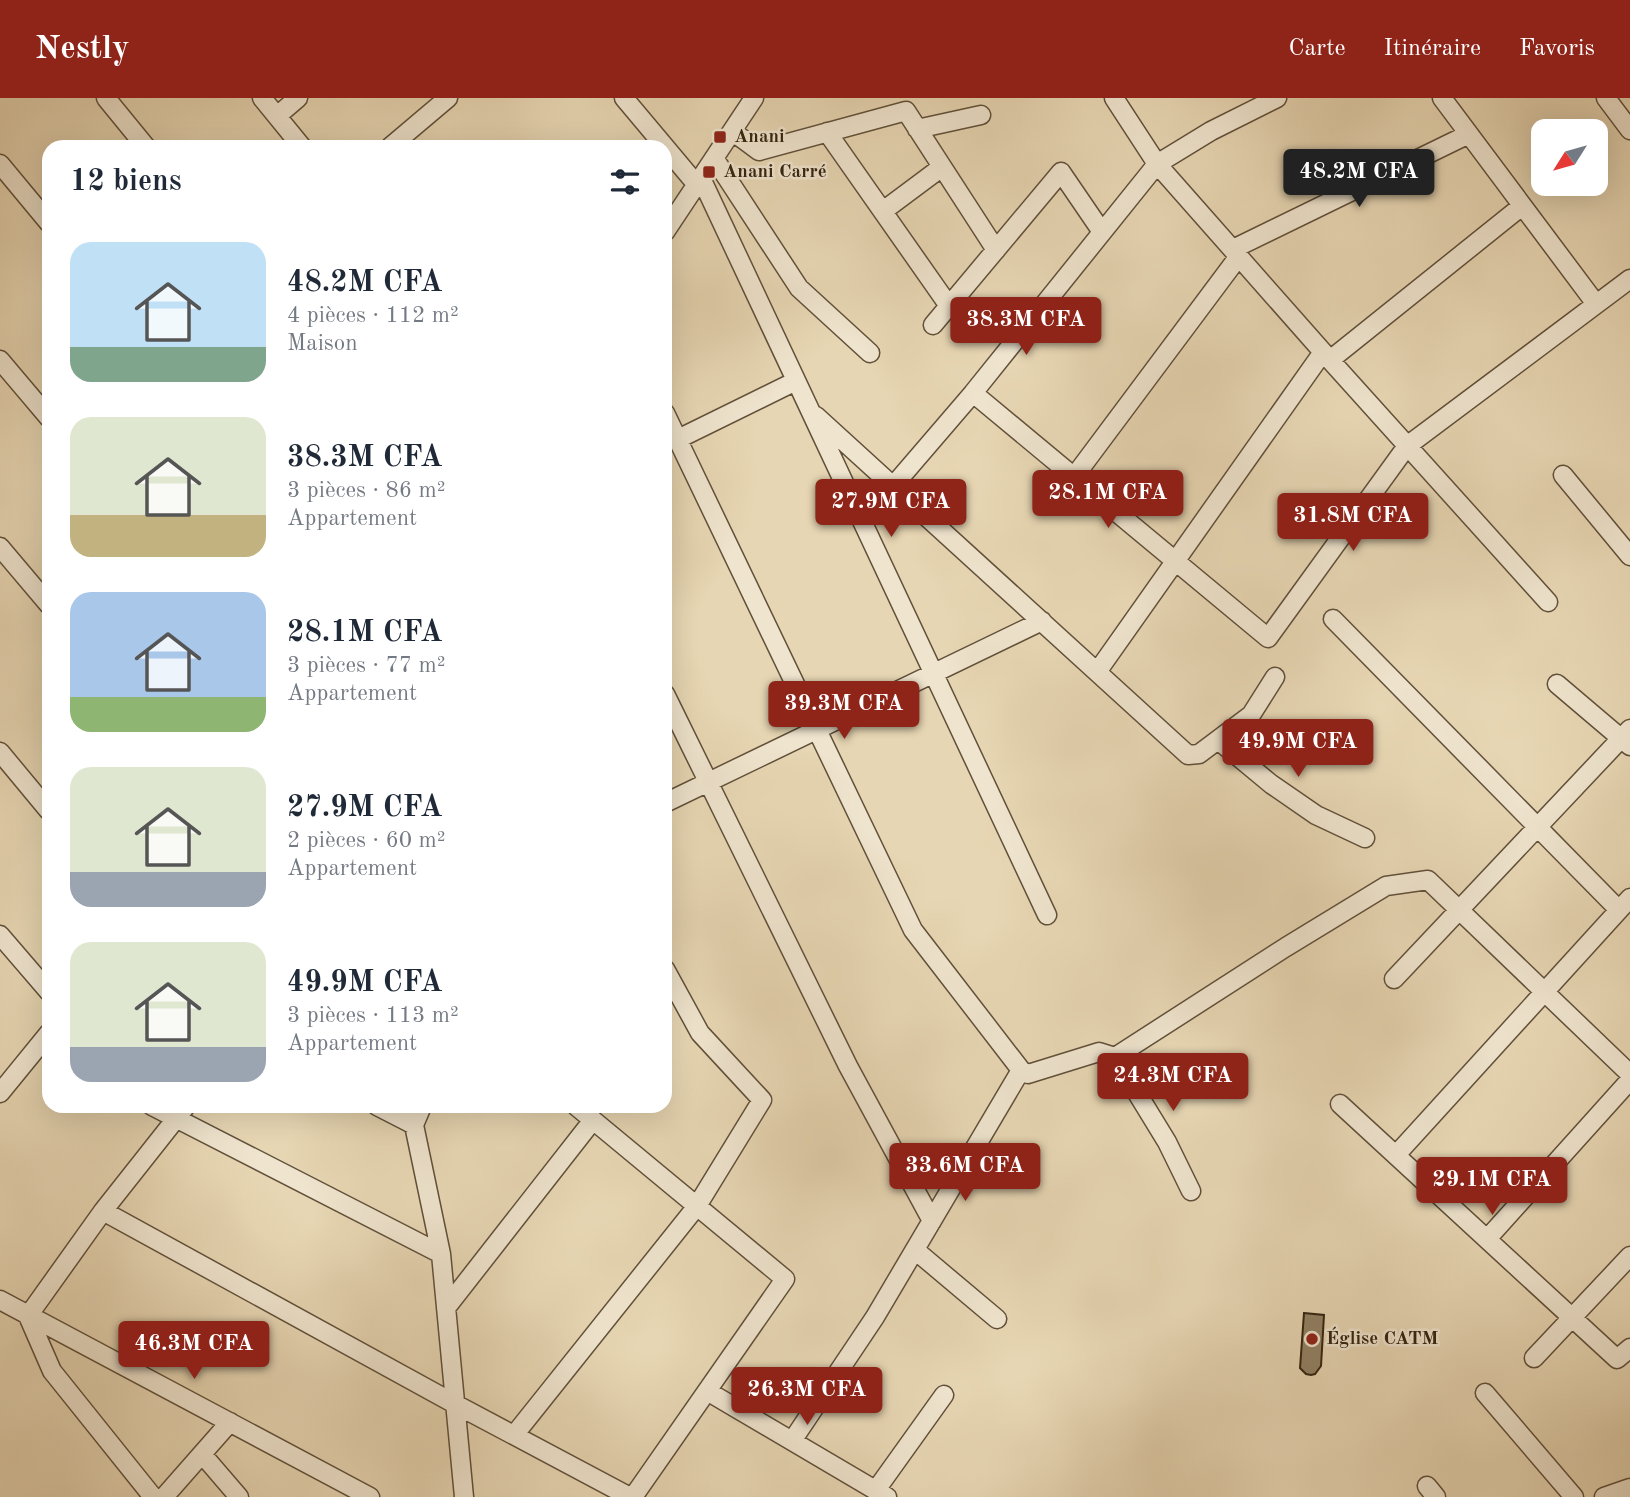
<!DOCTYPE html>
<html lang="fr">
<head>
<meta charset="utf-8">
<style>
	body { margin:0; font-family:"Old Standard TT",serif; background:#f2f2f3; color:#1f2937; height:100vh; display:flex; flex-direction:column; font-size:26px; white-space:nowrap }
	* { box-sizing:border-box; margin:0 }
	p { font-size:23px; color:#747a83 }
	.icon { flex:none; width:38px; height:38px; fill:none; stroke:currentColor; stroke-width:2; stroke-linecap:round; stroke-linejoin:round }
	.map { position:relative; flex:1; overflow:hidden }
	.panel { position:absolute; left:42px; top:42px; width:630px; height:973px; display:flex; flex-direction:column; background:#fff; border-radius:21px; box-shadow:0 7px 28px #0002 }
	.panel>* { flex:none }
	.needle { width:46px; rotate:233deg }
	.controls { position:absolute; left:1531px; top:21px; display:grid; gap:14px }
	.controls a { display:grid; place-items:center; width:77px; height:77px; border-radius:14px; background:#fff; box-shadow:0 7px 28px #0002; font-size:35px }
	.price { position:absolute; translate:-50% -60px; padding:0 16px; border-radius:7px; background:#8f2418; color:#fff; font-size:23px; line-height:46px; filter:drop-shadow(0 2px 4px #0008) }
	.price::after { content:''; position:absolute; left:50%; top:42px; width:21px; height:16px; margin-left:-10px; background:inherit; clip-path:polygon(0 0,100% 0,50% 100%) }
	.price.selected { background:#222; color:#fff }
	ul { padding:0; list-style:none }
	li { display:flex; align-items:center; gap:21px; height:175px; padding:0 28px }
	li span { display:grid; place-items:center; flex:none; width:196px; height:140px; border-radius:21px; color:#555 }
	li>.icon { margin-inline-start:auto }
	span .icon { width:84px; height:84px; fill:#fffc; stroke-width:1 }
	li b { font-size:30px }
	h2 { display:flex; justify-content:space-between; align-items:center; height:84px; padding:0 28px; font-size:30px }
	header { display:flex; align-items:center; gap:42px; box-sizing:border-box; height:98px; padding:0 35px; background:#8f2418; color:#fff }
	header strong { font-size:33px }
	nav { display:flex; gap:38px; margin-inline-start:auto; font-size:24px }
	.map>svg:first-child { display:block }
	.building { fill:#918165; stroke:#342411; stroke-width:2 }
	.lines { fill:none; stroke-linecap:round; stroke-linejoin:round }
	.minor-casing { stroke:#61503a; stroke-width:21 }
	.minor { stroke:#efe4ce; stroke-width:18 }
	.poi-dot { fill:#8f2418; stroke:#efe4ce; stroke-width:2.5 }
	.labels { text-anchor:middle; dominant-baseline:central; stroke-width:5; stroke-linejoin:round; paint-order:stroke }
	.poi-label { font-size:19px; font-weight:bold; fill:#342411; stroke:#efe4ce; text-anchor:start }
</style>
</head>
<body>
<header>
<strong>Nestly</strong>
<nav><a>Carte</a><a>Itinéraire</a><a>Favoris</a></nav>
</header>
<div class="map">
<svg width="1630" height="1399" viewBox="0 0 1630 1399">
	<rect width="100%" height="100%" fill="#e7d6b3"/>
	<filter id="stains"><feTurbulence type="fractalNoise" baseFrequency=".00286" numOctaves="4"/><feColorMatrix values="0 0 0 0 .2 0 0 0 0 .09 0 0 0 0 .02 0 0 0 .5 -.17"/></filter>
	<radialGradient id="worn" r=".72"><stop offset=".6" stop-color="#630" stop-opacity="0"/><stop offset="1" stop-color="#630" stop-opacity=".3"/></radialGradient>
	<path class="building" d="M1304 1215 1324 1217 1321 1268 1315 1276 1311 1277 1306 1276 1300 1270Z"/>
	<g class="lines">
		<g class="minor-casing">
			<path id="minor" d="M106 0 146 49
				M262 0 302 49
				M624 0 697 87
				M1114 0 1157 66 1330 262 1522 108
				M1442 0 1596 206
				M1606 0 1630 32
				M277 18 298 0
				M917 31 981 17
				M732 33 759 53 906 13 996 152
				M827 34 949 208
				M390 49 448 0
				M714 60 799 190 870 255
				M0 66 49 125
				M701 80 1047 817
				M883 113 942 69
				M665 134 754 0
				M1233 151 1469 36
				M933 227 1061 74 1102 134
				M0 262 49 320
				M1330 262 1548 504
				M973 295 1268 540 1407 348 1630 181
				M665 315 913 832 1021 972 1028 976 1099 954 1115 959 1167 1044 1191 1093
				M816 318 1188 657 1199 656 1251 617 1275 579
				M678 341 796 283
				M1563 377 1630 458
				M1074 379 1239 158
				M860 418 894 387 973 295 1157 66 1211 33 1277 0
				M0 449 49 507
				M1333 521 1619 812
				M1097 574 1323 254
				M1557 586 1630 648
				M665 596 848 968 932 1123
				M1218 642 1271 686 1316 717 1365 740
				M0 654 49 713
				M665 705 1042 523
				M0 837 49 894
				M1394 881 1630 631
				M1115 959 1286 849 1386 788 1428 782 1630 976
				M0 995 49 935
				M1340 1006 1617 1261 1630 1250
				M152 1008 441 1156
				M377 1008 414 1027
				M422 1008 414 1027 441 1156 464 1399
				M576 1008 785 1181 633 1399
				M1396 1057 1630 800
				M103 1113 455 1306 630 1399
				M1487 1141 1630 982
				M915 1152 997 1221
				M0 1202 370 1399
				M446 1210 593 1022
				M1534 1260 1630 1158
				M707 1293 887 1399
				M1485 1295 1574 1399
				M515 1336 697 1108 762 1002 700 935 665 871
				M792 1343 875 1219 1021 972
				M202 1356 239 1399
				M1427 1388 1436 1399
				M876 1392 944 1297
				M153 1399 52 1273 28 1218 103 1113 186 1008
				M164 1399 230 1324
				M1604 1399 1630 1390"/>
		</g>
		<use href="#minor" class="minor"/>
	</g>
	<g class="poi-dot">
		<rect x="713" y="32" width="14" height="14" rx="3.5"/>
		<rect x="702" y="67" width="14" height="14" rx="3.5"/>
		<circle cx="1312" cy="1241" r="7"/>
	</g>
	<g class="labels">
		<g class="poi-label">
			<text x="734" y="39">Anani</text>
			<text x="723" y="74">Anani Carré</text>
			<text x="1326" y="1241">Église CATM</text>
		</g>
	</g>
	<rect width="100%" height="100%" filter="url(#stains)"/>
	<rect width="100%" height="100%" fill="url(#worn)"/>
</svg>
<div class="controls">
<a><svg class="needle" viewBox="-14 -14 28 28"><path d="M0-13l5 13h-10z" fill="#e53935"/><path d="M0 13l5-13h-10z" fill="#747a83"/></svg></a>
</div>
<b class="price selected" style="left:1359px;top:111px">48.2M CFA</b>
<b class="price" style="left:1026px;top:259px">38.3M CFA</b>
<b class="price" style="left:1108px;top:432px">28.1M CFA</b>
<b class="price" style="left:891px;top:441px">27.9M CFA</b>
<b class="price" style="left:1353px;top:455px">31.8M CFA</b>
<b class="price" style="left:844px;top:643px">39.3M CFA</b>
<b class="price" style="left:1298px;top:681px">49.9M CFA</b>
<b class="price" style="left:1173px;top:1015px">24.3M CFA</b>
<b class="price" style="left:965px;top:1105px">33.6M CFA</b>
<b class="price" style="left:1492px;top:1119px">29.1M CFA</b>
<b class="price" style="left:194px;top:1283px">46.3M CFA</b>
<b class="price" style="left:807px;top:1329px">26.3M CFA</b>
<section class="panel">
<h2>12 biens<svg class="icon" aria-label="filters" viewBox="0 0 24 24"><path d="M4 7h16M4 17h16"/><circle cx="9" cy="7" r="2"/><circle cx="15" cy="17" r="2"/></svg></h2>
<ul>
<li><span style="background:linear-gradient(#bfe0f5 75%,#7fa58c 0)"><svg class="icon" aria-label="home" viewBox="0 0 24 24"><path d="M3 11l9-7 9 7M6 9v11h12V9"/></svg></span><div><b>48.2M CFA</b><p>4 pièces · 112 m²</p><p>Maison</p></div></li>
<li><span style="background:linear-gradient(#dfe7d0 70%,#c2b280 0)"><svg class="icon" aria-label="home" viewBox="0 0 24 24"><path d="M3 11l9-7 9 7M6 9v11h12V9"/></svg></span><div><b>38.3M CFA</b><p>3 pièces · 86 m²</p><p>Appartement</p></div></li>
<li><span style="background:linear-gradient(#a9c7e8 75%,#8fb573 0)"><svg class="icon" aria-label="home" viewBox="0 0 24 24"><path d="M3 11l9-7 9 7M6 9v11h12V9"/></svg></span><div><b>28.1M CFA</b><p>3 pièces · 77 m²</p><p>Appartement</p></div></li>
<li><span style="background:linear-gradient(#dfe7d0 75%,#9aa5b1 0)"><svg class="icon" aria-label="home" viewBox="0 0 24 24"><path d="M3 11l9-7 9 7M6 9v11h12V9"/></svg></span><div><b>27.9M CFA</b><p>2 pièces · 60 m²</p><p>Appartement</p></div></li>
<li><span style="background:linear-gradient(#dfe7d0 75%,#9aa5b1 0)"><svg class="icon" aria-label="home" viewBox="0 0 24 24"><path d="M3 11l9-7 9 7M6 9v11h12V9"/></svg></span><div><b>49.9M CFA</b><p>3 pièces · 113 m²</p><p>Appartement</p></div></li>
</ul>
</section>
</div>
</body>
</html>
